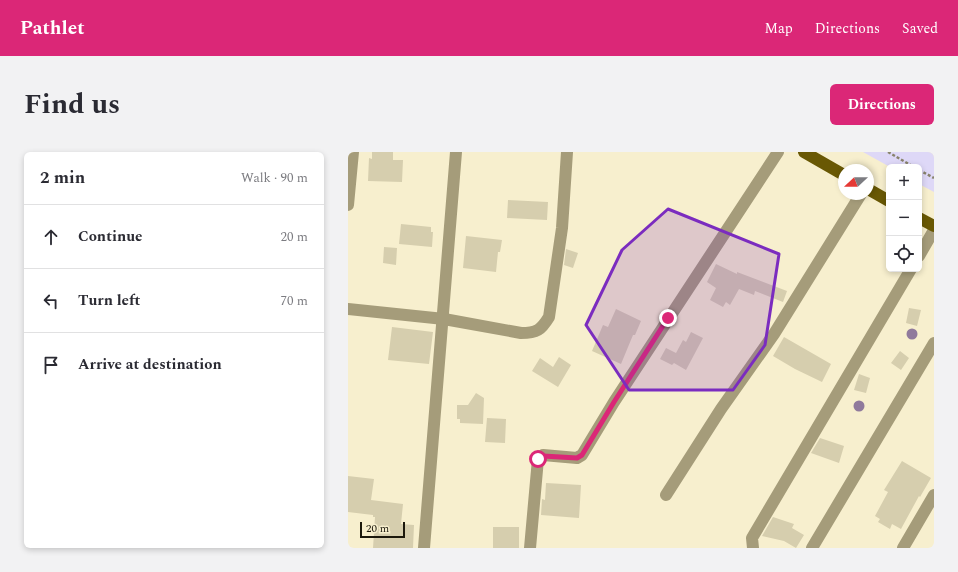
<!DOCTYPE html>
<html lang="en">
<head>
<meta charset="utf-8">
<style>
	:root { --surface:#fff; --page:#f2f2f3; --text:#2b2b33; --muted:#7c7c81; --line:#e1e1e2; --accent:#db2777 }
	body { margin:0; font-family:Spectral,serif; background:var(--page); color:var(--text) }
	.controls { position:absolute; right:12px; top:12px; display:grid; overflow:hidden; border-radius:6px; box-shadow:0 2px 6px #0003 }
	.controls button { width:36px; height:36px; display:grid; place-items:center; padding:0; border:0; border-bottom:1px solid var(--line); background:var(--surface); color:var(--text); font:20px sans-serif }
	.compass { position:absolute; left:490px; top:12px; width:36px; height:36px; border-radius:50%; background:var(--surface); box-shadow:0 2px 6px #0003; rotate:248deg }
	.scale { position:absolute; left:12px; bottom:10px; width:45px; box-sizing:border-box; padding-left:4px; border:2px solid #1c190d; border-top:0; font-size:11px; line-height:14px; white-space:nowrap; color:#1c190d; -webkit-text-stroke:3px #f7efce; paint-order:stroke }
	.stop { position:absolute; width:12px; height:12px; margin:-9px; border:3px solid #db2777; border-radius:50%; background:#fff }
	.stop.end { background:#db2777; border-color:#fff; box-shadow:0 1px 4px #0008 }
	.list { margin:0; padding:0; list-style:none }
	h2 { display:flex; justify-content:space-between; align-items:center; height:52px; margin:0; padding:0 16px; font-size:17px }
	h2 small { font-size:13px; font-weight:400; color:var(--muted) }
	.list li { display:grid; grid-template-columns:26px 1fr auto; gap:12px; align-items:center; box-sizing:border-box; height:64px; padding:0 16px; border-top:1px solid var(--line) }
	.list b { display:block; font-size:15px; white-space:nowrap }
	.list em { font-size:13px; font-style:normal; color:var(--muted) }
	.icon { flex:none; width:22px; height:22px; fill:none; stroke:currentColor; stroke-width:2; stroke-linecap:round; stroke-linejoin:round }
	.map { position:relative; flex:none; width:586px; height:396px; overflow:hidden; border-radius:6px }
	header { display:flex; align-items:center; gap:24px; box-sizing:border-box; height:56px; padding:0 20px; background:var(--accent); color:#fff }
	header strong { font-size:19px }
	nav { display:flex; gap:22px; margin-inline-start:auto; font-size:14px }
	.intro { display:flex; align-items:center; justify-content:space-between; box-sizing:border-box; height:96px; padding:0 24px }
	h1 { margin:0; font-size:28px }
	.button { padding:10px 18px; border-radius:6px; background:var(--accent); color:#fff; font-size:14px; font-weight:700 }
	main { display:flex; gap:24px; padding:0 24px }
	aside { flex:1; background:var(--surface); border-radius:6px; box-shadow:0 2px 6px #0003 }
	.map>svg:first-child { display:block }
</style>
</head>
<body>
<header>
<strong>Pathlet</strong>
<nav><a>Map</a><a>Directions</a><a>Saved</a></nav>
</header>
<div class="intro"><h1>Find us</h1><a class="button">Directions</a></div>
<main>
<aside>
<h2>2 min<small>Walk · 90 m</small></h2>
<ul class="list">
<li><svg class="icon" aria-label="ahead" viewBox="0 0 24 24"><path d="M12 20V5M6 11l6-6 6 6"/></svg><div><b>Continue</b></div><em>20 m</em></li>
<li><svg class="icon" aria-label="left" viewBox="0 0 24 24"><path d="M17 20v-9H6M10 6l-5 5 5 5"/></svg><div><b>Turn left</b></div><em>70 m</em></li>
<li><svg class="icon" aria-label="arrive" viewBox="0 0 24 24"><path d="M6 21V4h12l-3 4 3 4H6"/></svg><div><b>Arrive at destination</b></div></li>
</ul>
</aside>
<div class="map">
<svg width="586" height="396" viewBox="0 0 586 396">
	<rect width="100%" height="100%" fill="#f7efce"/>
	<!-- green -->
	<path fill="#ded8f7" d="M515 0H586V40L571 32V15H542Z"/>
	<!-- building -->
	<path fill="#d6ceae" d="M24 0H45V8H55L54 30 20 29 21 6 24 7Z
		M160 48 200 50 199 68 159 66Z
		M53 72 83 75V80H85L84 95 51 92Z
		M118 84 154 88 152 100H150L148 120 115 116Z
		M36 95 49 96 48 113 35 111Z
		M218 97 230 101 225 116 216 113Z
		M368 112 389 122V120L439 139 435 150 407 139 406 143 391 137 382 153 378 150 375 155 362 148 368 136 359 130Z
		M561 156 573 158 569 174 558 171Z
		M268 157 293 169 287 183H285L273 212 244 199 255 173 260 175Z
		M44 175 85 180 81 212 40 208Z
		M343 180 355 186 338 218 326 211 324 213 312 207 318 196 328 201 335 188 338 190Z
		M436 185 483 212 474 230 447 217 425 204Z
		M552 199 561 206 553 218 543 211Z
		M211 205 223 213 210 235 184 219 192 206 205 215Z
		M511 222 522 226 518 241 506 238Z
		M128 241 136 246 135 272 112 271V267H109V253H120Z
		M139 266 158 267 157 291 137 290Z
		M472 286 496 294 491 311 463 301Z
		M554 309 583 326 572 345 571 344 553 377 544 372 542 377 530 370 532 367 527 364 540 340 536 338Z
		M0 324 26 327 23 348 55 352 53 372 66 373 65 396H25L27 365H25V363L0 360Z
		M198 331 233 333 231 366 193 363 194 347 197 348Z
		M425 365 446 372 444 376 456 383 448 396 436 389 414 384Z
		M145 375H171V396H145Z"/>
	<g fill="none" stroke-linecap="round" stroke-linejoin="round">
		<!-- path -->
		<path stroke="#88836c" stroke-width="2.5" stroke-dasharray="3 2" stroke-linecap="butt" d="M540 0 566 15
			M571 18 586 26"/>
		<!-- minor -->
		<path stroke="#a59c7a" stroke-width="12" d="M0 53 5 0
			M571 104 586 78
			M0 157 96 167 173 181C189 181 193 178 201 165L214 76 219 0
			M318 343 373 257 426 182 513 42
			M76 396 108 0
			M182 396 190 307 195 303 229 306 234 303 266 250 430 0
			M405 396 404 386 563 117
			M464 396 586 191
			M555 396 586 343"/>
		<!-- major -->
		<path stroke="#695804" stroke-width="12" d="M456 0 496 23
			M520 37 541 49
			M571 66 586 74"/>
	</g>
	<!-- trees -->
	<g fill="#907a9c">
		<circle cx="564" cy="182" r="5.5"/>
		<circle cx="511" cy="254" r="5.5"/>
	</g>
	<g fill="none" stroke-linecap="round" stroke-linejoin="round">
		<!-- route -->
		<path stroke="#db2777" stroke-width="5" d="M190 307 195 304 229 306 234 303 266 250 320 166"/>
	</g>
	<!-- marked area -->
	<path fill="#7b2cbf" fill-opacity="0.2" stroke="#7b2cbf" stroke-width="3" stroke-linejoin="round" d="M320 57 431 102 417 193 385 238H281L238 173 274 98Z"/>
</svg>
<div class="controls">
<button>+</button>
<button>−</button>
<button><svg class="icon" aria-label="locate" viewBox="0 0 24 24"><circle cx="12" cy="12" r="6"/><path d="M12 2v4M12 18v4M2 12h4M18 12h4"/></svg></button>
</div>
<svg class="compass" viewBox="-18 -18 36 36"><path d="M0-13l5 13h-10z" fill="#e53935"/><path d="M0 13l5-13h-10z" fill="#7c7c81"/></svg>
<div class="scale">20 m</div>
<div class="stop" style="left:190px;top:307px"></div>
<div class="stop end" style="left:320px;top:166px"></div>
</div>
</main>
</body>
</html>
